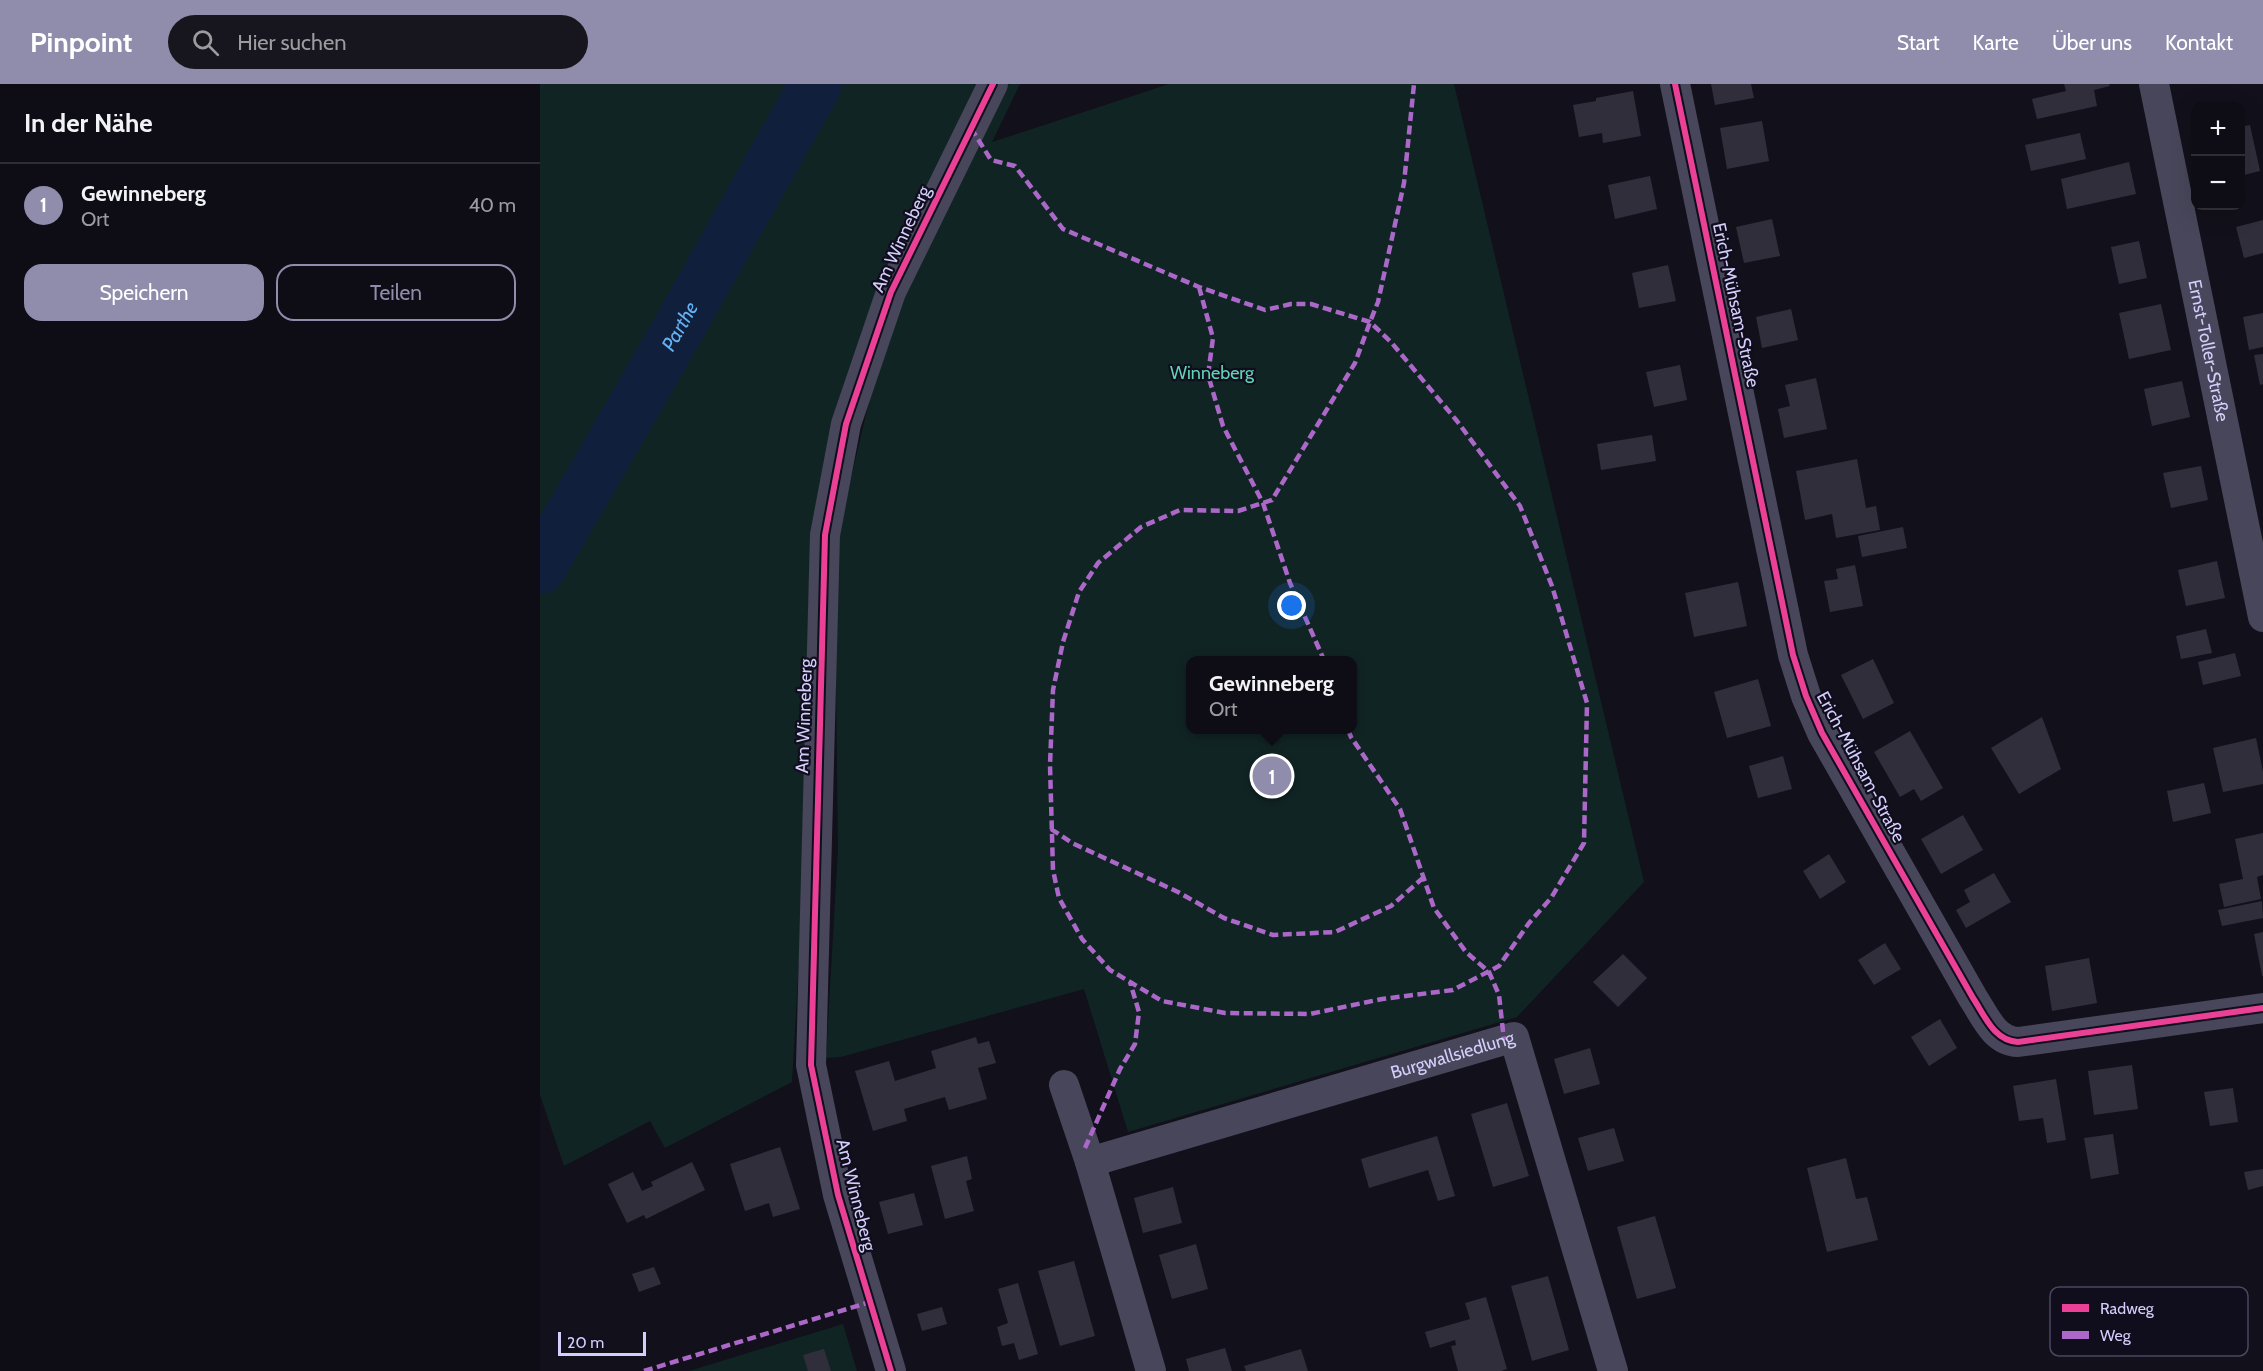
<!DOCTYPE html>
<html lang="de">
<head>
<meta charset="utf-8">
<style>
	:root { --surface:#0e0c14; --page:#17151d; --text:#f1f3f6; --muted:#9b9ba0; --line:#2e2c34; --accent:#8f8cac }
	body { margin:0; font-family:Cabin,sans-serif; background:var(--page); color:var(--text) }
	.controls { position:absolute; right:18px; top:18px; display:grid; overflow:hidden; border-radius:12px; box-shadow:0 6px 24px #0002 }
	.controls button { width:54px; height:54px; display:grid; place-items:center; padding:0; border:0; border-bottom:2px solid var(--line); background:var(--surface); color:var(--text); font:30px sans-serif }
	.scale { position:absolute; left:18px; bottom:15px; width:88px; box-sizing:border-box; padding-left:6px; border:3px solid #d3cefb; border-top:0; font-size:16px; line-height:21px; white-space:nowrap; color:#d3cefb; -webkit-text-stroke:4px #100d1d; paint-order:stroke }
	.you { position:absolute; left:752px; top:522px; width:21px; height:21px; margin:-15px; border:4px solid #fff; border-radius:50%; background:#1a73e8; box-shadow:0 0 0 9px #1a73e833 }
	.badge { display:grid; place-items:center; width:39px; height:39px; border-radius:50%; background:var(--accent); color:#fff; font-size:20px; font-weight:700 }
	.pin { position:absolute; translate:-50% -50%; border:3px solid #fff; box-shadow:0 2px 6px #0006 }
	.popup { position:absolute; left:646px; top:572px; width:171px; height:78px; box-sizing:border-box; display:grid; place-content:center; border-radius:12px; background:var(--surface); filter:drop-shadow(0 2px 4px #0005); font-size:20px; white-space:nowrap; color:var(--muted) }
	.popup b { font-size:22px; color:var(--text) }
	.popup::after { content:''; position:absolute; left:50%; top:100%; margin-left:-12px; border:12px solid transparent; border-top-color:var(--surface) }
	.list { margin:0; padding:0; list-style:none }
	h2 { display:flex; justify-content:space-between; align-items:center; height:78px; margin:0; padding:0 24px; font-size:26px }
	h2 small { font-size:20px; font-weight:400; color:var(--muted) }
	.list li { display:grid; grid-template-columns:39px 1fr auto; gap:18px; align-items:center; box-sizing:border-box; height:84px; padding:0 24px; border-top:2px solid var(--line) }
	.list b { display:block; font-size:22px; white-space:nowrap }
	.list p { margin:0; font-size:20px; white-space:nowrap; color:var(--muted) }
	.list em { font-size:20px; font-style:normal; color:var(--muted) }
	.actions { display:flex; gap:12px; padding:18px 24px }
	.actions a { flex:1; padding:14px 0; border:2px solid var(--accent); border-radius:18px; text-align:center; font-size:21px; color:var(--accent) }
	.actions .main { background:var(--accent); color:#fff }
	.icon { flex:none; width:33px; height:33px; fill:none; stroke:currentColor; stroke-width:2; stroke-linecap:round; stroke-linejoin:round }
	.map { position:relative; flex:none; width:1723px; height:1287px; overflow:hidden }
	header { display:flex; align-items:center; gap:36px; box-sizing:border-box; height:84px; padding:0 30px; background:var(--accent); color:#fff }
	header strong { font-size:28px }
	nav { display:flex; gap:33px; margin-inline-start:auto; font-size:21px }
	.search { width:420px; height:54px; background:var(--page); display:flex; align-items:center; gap:15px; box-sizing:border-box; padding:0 21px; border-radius:33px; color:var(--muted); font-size:22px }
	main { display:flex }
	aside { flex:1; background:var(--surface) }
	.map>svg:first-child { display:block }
</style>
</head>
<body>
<header>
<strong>Pinpoint</strong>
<div class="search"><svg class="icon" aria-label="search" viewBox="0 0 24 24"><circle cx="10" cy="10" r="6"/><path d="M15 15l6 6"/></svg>Hier suchen</div>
<nav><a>Start</a><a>Karte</a><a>Über uns</a><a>Kontakt</a></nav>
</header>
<main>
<aside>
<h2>In der Nähe<small></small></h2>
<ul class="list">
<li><span class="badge">1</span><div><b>Gewinneberg</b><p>Ort</p></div><em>40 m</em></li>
</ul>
<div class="actions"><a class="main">Speichern</a><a>Teilen</a></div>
</aside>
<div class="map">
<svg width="1723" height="1287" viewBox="0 0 1723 1287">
	<rect width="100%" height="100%" fill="#12101a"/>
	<!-- green -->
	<path fill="#112424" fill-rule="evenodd" d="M0 0H439L300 319 265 772 252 998 125 1064 110 1037 24 1082 0 1011Z
		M469 0H480L452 58 629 0H914L1104 798 977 933 588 1048 544 905 301 973 286 974 298 765 295 513 301 436 335 293 372 192ZM651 576H813V646H651Z
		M303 1240 317 1287H149Z"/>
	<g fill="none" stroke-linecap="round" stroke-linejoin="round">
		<!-- river -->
		<path stroke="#10203c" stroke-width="52" id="s1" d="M0 484 124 270 276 0"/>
	</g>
	<!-- building -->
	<path fill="#312e3c" d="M1171 0H1211L1214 14 1175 21Z
		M1524 0H1569L1570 2 1554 6 1557 22 1497 35 1492 15 1526 7Z
		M1093 7 1101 52 1063 59 1062 49 1039 53 1033 21 1056 17V14Z
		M1222 37 1229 77 1187 85 1180 44Z
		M1710 41 1720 87 1700 92V43Z
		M1540 49 1546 75 1491 87 1485 61Z
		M1589 78 1596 110 1527 125 1521 95Z
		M1110 92 1117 125 1075 135 1068 101Z
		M1232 135 1240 172 1204 179 1196 143Z
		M1723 136V169L1704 174 1696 143Z
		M1599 157 1607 194 1579 200 1571 163Z
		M1128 181 1136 217 1099 224 1092 189Z
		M1621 220 1631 266 1589 275 1579 229Z
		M1251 225 1258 256 1222 264 1216 233Z
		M1723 229V263L1709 266 1703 233Z
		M1723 270V300L1720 301 1714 271Z
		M1140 281 1147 316 1114 323 1106 288Z
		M1276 294 1287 345 1244 354 1238 325 1250 322 1245 301Z
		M1642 297 1650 333 1612 342 1604 305Z
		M1112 351 1116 377 1061 386 1057 360Z
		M1317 375 1326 424 1336 422 1340 446 1296 454 1292 430 1265 436 1256 387Z
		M1661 382 1668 416 1631 424 1623 389Z
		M1363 443 1367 464 1322 473 1318 452Z
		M1677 477 1685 514 1646 522 1638 486Z
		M1315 481 1323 522 1290 528 1284 497 1298 495 1296 485Z
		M1198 498 1207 542 1154 553 1145 509Z
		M1666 545 1672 569 1641 575 1636 552Z
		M1695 569 1701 592 1663 601 1658 578Z
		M1333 575 1354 619 1323 635 1301 591Z
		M1218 595 1231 642 1187 654 1174 608Z
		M1502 633 1521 685 1479 710 1451 664Z
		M1370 647 1403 704 1381 717 1374 705 1360 713 1334 668Z
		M1716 654 1723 688V700L1683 708 1673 664Z
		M1243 672 1252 705 1218 714 1209 682Z
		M1664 699 1671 729 1633 738 1627 707Z
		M1423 731 1443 766 1401 790 1381 755Z
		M1723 749V791L1717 793 1721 815 1684 823 1679 800 1703 795 1695 755Z
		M1289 770 1306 798 1280 815 1263 787Z
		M1454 789 1471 818 1426 844 1416 826 1430 818 1424 806Z
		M1722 817 1723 834 1682 842 1678 826Z
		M1723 848V892H1722L1714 850Z
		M1345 859 1361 885 1334 901 1318 876Z
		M1083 870 1107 894 1078 923 1053 898Z
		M1549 874 1557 919 1512 927 1505 882Z
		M1400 935 1417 964 1389 982 1371 953Z
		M436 953 438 960 449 957 456 979 438 984 447 1015 409 1026 405 1013 364 1025 367 1037 333 1047 315 987 349 977 355 997 396 984 391 967Z
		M1050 964 1060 1000 1024 1010 1014 975Z
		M1592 981 1598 1025 1554 1031 1548 987Z
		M1516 995 1526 1056 1507 1059 1503 1034 1479 1037 1473 1002Z
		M1693 1004 1698 1038 1670 1042 1664 1008Z
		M967 1019 989 1092 953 1103 931 1030Z
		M1074 1044 1084 1077 1048 1087 1038 1054Z
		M1573 1050 1579 1090 1551 1095 1544 1054Z
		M897 1052 915 1112 898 1117 888 1086 829 1104 821 1075Z
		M240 1063 260 1125 233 1133 229 1119 205 1127 190 1080Z
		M427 1072 432 1095 426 1097 434 1127 405 1135 391 1082Z
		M1306 1074 1316 1115 1327 1113 1338 1156 1287 1168 1267 1084Z
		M152 1078 165 1106 106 1135 104 1131 87 1139 68 1100 93 1088 102 1107 113 1102 111 1098Z
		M1723 1085V1102L1708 1106 1704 1088Z
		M633 1103 642 1139 603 1149 594 1114Z
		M374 1109 383 1141 348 1150 339 1118Z
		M1115 1132 1136 1204 1097 1215 1077 1143Z
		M656 1160 668 1205 632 1215 619 1171Z
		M534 1177 555 1252 520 1262 498 1187Z
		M114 1183 121 1200 99 1208 92 1190Z
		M1008 1192 1029 1266 992 1277 971 1202Z
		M478 1199 498 1270 479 1276 474 1259 462 1262 457 1243 468 1239 458 1205Z
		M946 1213 967 1285 961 1287H918L911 1262 916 1261 915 1256 890 1264 885 1248 930 1235 925 1219Z
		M402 1223 407 1240 382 1247 377 1230Z
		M685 1264 692 1287H649L646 1275Z
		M284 1265 291 1287H268L263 1271Z
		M761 1265 768 1287H706L704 1282Z"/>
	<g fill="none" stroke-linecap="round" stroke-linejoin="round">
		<!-- minor -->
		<g stroke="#48465a" stroke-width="30">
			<path d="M1135 0 1253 571 1266 612 1282 649 1433 914C1445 932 1454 957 1478 958L1723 924"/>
			<path id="s2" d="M1614 0 1723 533"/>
			<path d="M524 1001 550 1078 611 1287"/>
			<path id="s3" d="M550 1078 974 953 1073 1287"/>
			<path d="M351 1287 298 1111 271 981 285 451 306 340 351 208 453 0"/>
		</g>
		<!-- quiet -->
		<path stroke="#ac68c9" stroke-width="4.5" stroke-dasharray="9 4.5" stroke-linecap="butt" d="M431 44 451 76 475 82 523 145 659 203 725 226 751 220H771L830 238 851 258 917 337 980 422 1012 502 1047 619 1044 759 1011 814 989 839 959 882 913 906 842 915 770 930 685 929 622 917 570 886 542 855 519 814 513 786 510 681 513 606 523 558 539 508 558 479 601 443 640 426 698 427 732 416 815 279 830 238 838 218 864 99 874 0
			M659 203 673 254 668 291 683 342 723 419 750 499 784 576
			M808 646 811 653 860 725 894 824 926 868 949 888 959 911 964 956
			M511 745 532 759 638 808 684 834 733 851 795 848 851 822 884 793
			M545 1064 580 985 595 960 599 928 590 898
			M104 1287 330 1218"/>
		<defs>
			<path id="cycleway" d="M1135 0 1253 571 1266 612 1282 649 1433 914C1445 932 1454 957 1478 958L1723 924
				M351 1287 298 1111 271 981 285 451 306 340 351 208 453 0"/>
		</defs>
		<!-- cycleway casing -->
		<use href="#cycleway" stroke="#100d1d" stroke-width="10"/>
		<!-- cycleway -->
		<use href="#cycleway" stroke="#ea4096" stroke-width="6"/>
	</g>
	<g text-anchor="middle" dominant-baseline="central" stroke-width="4.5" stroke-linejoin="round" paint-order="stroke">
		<!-- street labels -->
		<g font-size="18" fill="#d3cefb" stroke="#100d1d">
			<text transform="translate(361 155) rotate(-65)">Am Winneberg</text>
			<text transform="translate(1196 221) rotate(78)">Erich-Mühsam-Straße</text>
			<text stroke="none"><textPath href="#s2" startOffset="272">Ernst-Toller-Straße</textPath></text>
			<text transform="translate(264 632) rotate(-88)">Am Winneberg</text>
			<text transform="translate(1321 683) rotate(62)">Erich-Mühsam-Straße</text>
			<text stroke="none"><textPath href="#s3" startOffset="378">Burgwallsiedlung</textPath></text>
			<text transform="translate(316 1111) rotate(76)">Am Winneberg</text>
		</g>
		<!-- park labels -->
		<g font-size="18" fill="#60d4b7" stroke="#100d1d">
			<text x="672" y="289">Winneberg</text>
		</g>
		<!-- water labels -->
		<g font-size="20" font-style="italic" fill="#64b2f3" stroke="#100d1d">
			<text stroke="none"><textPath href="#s1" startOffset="279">Parthe</textPath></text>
		</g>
	</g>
	<!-- legend -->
	<rect x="1510" y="1203" width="198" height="69" rx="9" fill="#100d1d" stroke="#4a4760" stroke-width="1.5"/>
	<rect x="1522" y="1220" width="27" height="8" fill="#ea4096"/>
	<rect x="1522" y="1247" width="27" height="8" fill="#ac68c9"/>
	<g font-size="16" fill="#d3cefb">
		<text x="1560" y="1230">Radweg</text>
		<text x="1560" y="1257">Weg</text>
	</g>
</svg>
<div class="controls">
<button>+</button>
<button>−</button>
</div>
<div class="scale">20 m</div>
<div class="you"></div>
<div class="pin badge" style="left:732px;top:692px">1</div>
<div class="popup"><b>Gewinneberg</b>Ort</div>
</div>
</main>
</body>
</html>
